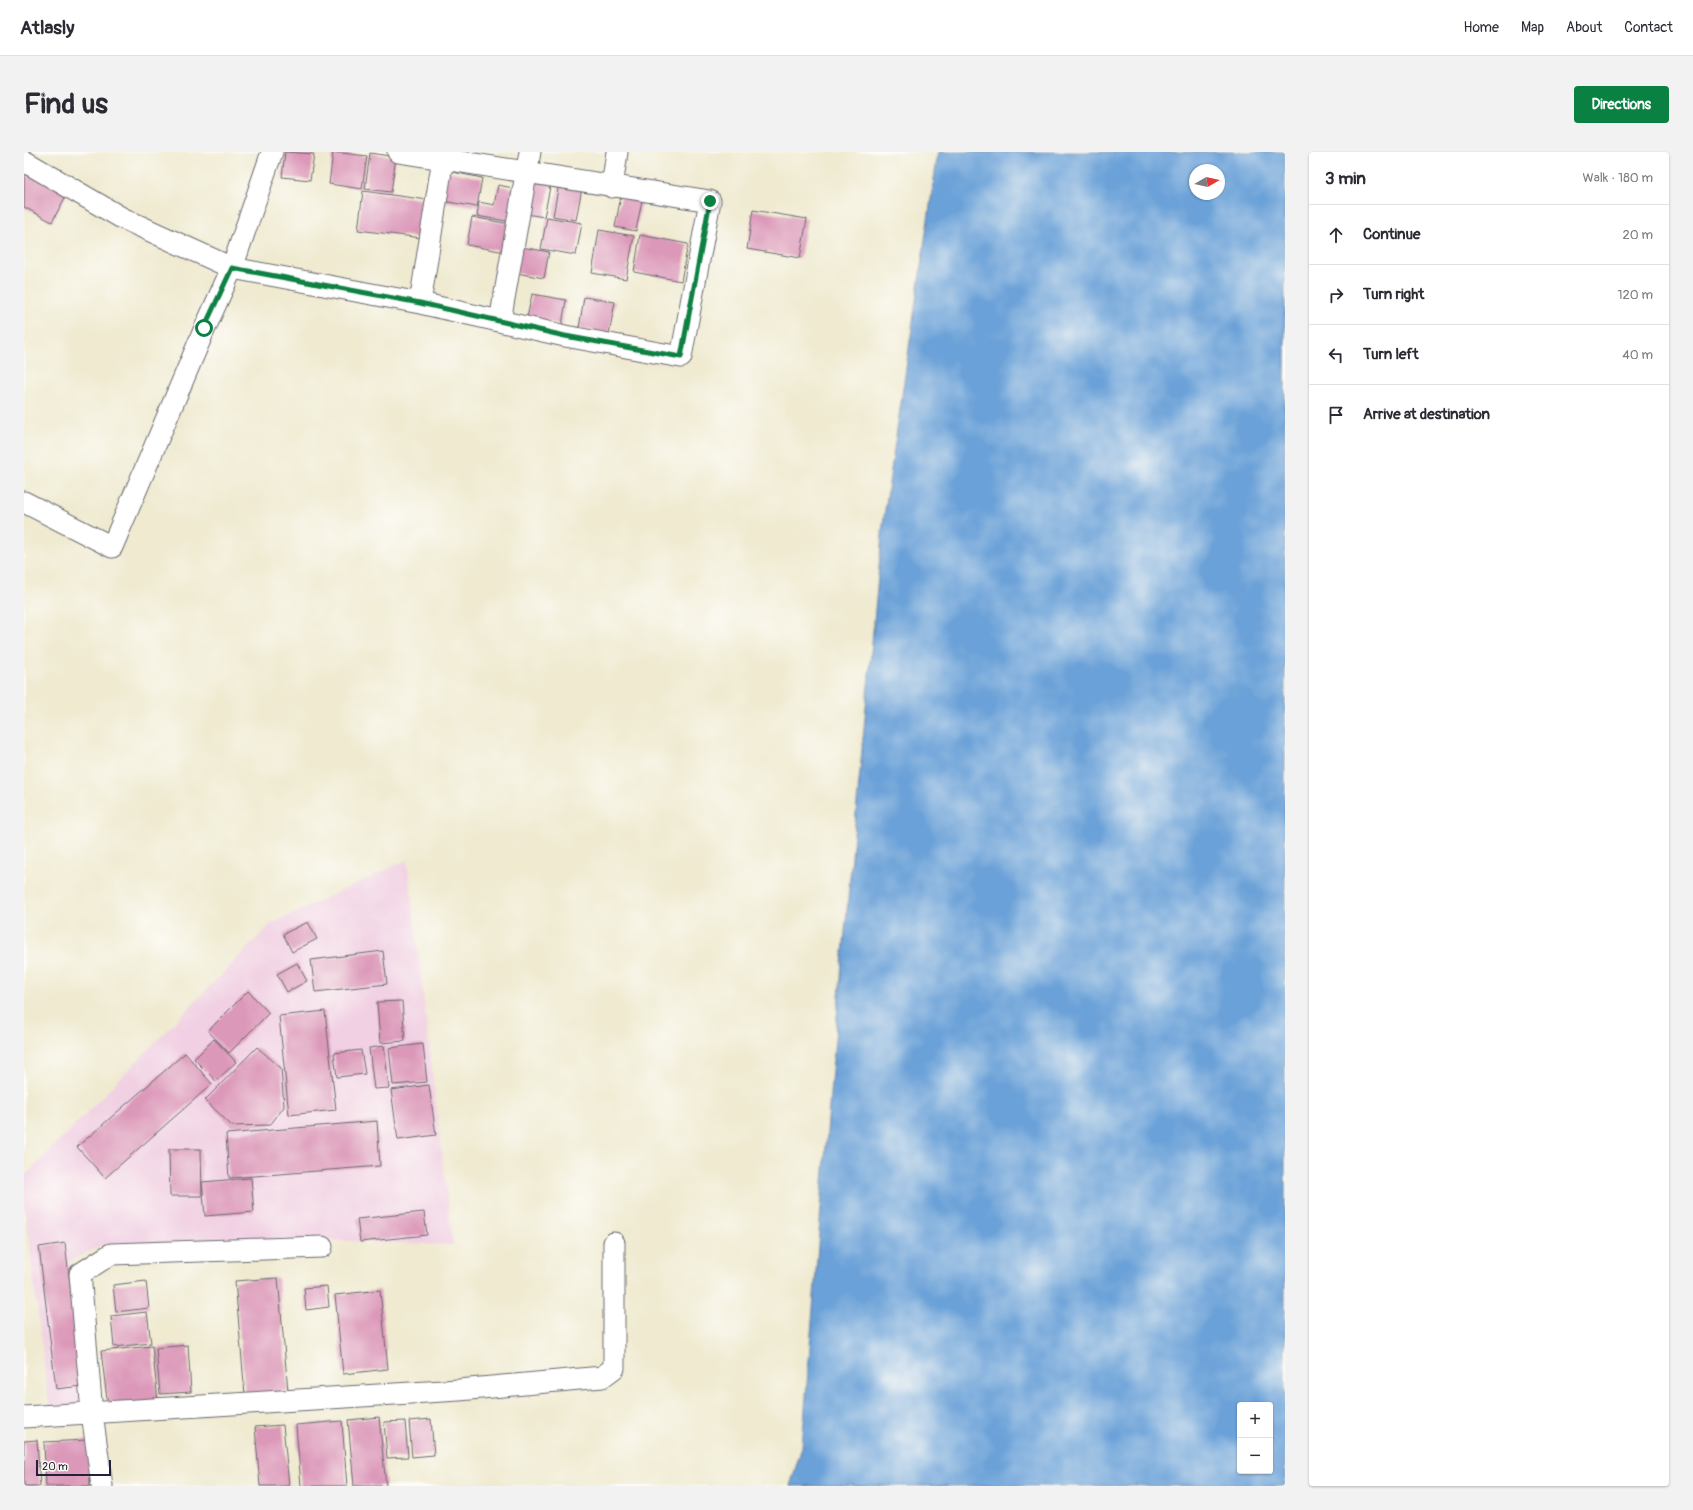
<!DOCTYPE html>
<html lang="en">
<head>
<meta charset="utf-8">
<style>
	:root { --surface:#fff; --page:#f2f2f3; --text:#2b2b33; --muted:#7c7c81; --line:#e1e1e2; --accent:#0b8043 }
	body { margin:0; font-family:Pangolin,sans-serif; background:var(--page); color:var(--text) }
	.controls { position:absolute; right:12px; bottom:12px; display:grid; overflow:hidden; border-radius:4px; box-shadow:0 1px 3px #0004 }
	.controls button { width:36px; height:36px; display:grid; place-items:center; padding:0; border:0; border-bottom:1px solid var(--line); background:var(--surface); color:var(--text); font:20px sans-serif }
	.compass { position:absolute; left:1165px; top:12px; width:36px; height:36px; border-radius:50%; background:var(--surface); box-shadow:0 1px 3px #0004; rotate:81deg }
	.scale { position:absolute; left:12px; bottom:10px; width:75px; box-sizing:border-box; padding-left:4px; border:2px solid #22223b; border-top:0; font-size:11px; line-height:14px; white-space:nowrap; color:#22223b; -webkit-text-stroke:3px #fdfcf7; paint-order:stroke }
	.stop { position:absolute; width:12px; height:12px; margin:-9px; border:3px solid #0b8043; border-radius:50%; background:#fff }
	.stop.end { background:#0b8043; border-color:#fff; box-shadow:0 1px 4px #0008 }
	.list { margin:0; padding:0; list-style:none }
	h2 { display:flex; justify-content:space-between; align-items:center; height:52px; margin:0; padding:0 16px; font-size:17px }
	h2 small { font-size:13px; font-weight:400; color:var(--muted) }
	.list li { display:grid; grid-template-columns:26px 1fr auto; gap:12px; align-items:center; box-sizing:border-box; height:60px; padding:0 16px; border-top:1px solid var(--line) }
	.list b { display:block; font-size:15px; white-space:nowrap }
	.list em { font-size:13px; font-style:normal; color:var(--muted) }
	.icon { flex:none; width:22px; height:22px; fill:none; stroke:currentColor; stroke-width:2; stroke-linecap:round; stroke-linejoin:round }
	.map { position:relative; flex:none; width:1261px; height:1334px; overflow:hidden; border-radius:4px }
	header { display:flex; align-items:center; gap:24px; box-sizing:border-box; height:56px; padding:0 20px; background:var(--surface); border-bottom:1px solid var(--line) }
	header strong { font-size:19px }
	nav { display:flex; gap:22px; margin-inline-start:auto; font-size:14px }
	.intro { display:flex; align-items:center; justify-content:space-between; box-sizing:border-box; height:96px; padding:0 24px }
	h1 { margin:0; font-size:28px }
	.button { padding:10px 18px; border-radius:4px; background:var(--accent); color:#fff; font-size:14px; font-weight:700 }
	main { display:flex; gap:24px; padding:0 24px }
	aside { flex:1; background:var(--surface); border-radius:4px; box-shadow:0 1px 3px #0004 }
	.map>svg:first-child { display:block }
</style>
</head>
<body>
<header>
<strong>Atlasly</strong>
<nav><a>Home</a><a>Map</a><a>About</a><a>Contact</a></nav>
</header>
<div class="intro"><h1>Find us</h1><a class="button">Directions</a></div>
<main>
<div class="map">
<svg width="1261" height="1334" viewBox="0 0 1261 1334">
	<rect width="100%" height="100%" fill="#fdfcf7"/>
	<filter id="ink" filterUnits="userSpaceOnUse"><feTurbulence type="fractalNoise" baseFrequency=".025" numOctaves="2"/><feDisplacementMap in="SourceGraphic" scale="8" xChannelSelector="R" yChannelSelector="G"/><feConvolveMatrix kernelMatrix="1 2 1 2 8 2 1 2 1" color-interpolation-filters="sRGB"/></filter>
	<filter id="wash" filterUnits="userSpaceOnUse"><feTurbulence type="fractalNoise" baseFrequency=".012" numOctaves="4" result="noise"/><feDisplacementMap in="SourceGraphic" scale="16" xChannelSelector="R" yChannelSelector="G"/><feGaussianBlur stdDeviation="0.9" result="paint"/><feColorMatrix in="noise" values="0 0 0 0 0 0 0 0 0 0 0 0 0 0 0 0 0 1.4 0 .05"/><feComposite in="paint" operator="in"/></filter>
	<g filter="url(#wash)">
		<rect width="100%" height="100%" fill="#efead0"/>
		<!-- built -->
		<path fill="#f1d0e3" d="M383 708 429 1093 266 1087 78 1093 45 1109 62 1254 26 1258 0 1052V1025L247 772Z"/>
		<!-- water -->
		<path fill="#6aa1d8" stroke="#46628a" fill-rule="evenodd" d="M914 0H1261V1334H766L778 1295 807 930 859 372ZM1171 18H1195V42H1171ZM1216 1253H1246V1319H1216Z"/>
		<g id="blocks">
			<!-- building -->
			<path fill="#dc98b9" d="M261 0 290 2 286 28 258 25Z
				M309 0 343 4 338 37 305 32Z
				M346 1 372 5 367 40 341 37Z
				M0 15 45 38 28 70 0 55Z
				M419 18 458 26 453 55 413 48Z
				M509 27 527 30 520 65 502 62Z
				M535 32 558 36 552 68 529 64Z
				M474 33 499 38 493 71 453 64 455 50 470 53Z
				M339 39 404 48 398 86 334 78Z
				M597 44 618 48 612 79 591 75Z
				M729 58 783 67 776 106 723 97Z
				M448 65 486 72 481 100 443 93Z
				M523 65 558 71 552 103 517 97Z
				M575 78 610 84 602 127 568 121Z
				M616 83 664 92 657 129 610 120Z
				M497 95 525 100 520 126 492 121Z
				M508 142 542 148 538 173 503 166Z
				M560 145 591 150 585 182 555 176Z
				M284 770 293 787 268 800 259 782Z
				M359 799 363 832 291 840 287 808Z
				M273 811 283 829 263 840 253 822Z
				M224 839 245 861 205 901 184 879Z
				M378 849 381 889 356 891 353 850Z
				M301 859 312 958 265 963 255 864Z
				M190 887 212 910 192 929 170 907Z
				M399 892 403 930 369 933 365 896Z
				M360 894 365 936 350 937 345 896Z
				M233 895 257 916 260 955 246 973 208 974 181 948Z
				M337 898 341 922 313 925 310 901Z
				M161 901 188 932 81 1026 53 995Z
				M405 933 412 983 374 988 367 938Z
				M353 969 356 1014 205 1026 202 982Z
				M145 997H177L178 1044H146Z
				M227 1026 230 1060 181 1064 178 1030Z
				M400 1060 403 1083 336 1090 333 1067Z
				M41 1091 58 1234 32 1237 15 1095Z
				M254 1126 264 1239 221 1243 211 1129Z
				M122 1129 125 1156 92 1160 89 1133Z
				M303 1134 305 1155 282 1158 280 1136Z
				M356 1138 364 1217 319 1222 311 1143Z
				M123 1160 127 1191 90 1195 87 1164Z
				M164 1193 167 1240 136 1242 132 1196Z
				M128 1194 134 1249 84 1255 77 1199Z
				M355 1265 362 1334H330L324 1268Z
				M407 1267 410 1303 388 1305 385 1269Z
				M318 1269 323 1334H277L272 1273Z
				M381 1269 384 1305 363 1306 360 1270Z
				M259 1273 265 1334H236L231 1275Z
				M13 1288 16 1334H0V1289Z
				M64 1288 66 1334H22L20 1290Z"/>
		</g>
	</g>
	<g filter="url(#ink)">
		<use href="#blocks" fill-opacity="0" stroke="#6a686f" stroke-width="1"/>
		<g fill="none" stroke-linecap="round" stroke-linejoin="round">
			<defs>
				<path id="minor" d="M0 9 98 66 208 116 396 151 541 184 657 205 686 49 374 0
					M588 35 593 0
					M396 151 420 0
					M476 169 506 0
					M0 350 88 395 181 176 208 116 248 0
					M0 1265 435 1238 578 1225 590 1216V1091
					M78 1334 68 1261 56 1122 87 1102 298 1095"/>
			</defs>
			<!-- minor casing -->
			<use href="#minor" stroke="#6a686f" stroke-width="23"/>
			<!-- minor -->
			<use href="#minor" stroke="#fff" stroke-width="21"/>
		</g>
	</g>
	<g fill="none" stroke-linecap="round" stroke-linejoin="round" filter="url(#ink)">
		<!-- route -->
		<path stroke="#0b8043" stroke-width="5" d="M180 176 208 116 396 151 541 184 657 205 686 49"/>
	</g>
</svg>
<div class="controls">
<button>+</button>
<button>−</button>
</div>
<svg class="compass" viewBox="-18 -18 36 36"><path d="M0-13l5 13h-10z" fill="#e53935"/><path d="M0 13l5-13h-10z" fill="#7c7c81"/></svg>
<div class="scale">20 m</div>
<div class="stop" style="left:180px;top:176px"></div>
<div class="stop end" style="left:686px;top:49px"></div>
</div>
<aside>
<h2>3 min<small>Walk · 180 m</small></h2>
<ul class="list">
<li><svg class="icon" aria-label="ahead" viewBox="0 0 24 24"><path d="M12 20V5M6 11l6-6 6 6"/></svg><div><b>Continue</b></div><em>20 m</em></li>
<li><svg class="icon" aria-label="right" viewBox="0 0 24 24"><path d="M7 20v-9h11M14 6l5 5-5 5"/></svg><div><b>Turn right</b></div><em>120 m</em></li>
<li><svg class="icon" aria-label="left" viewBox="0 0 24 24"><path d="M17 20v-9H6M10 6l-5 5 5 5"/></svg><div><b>Turn left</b></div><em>40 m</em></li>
<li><svg class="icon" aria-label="arrive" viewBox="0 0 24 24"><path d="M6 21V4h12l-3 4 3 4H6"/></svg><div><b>Arrive at destination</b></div></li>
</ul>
</aside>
</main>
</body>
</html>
